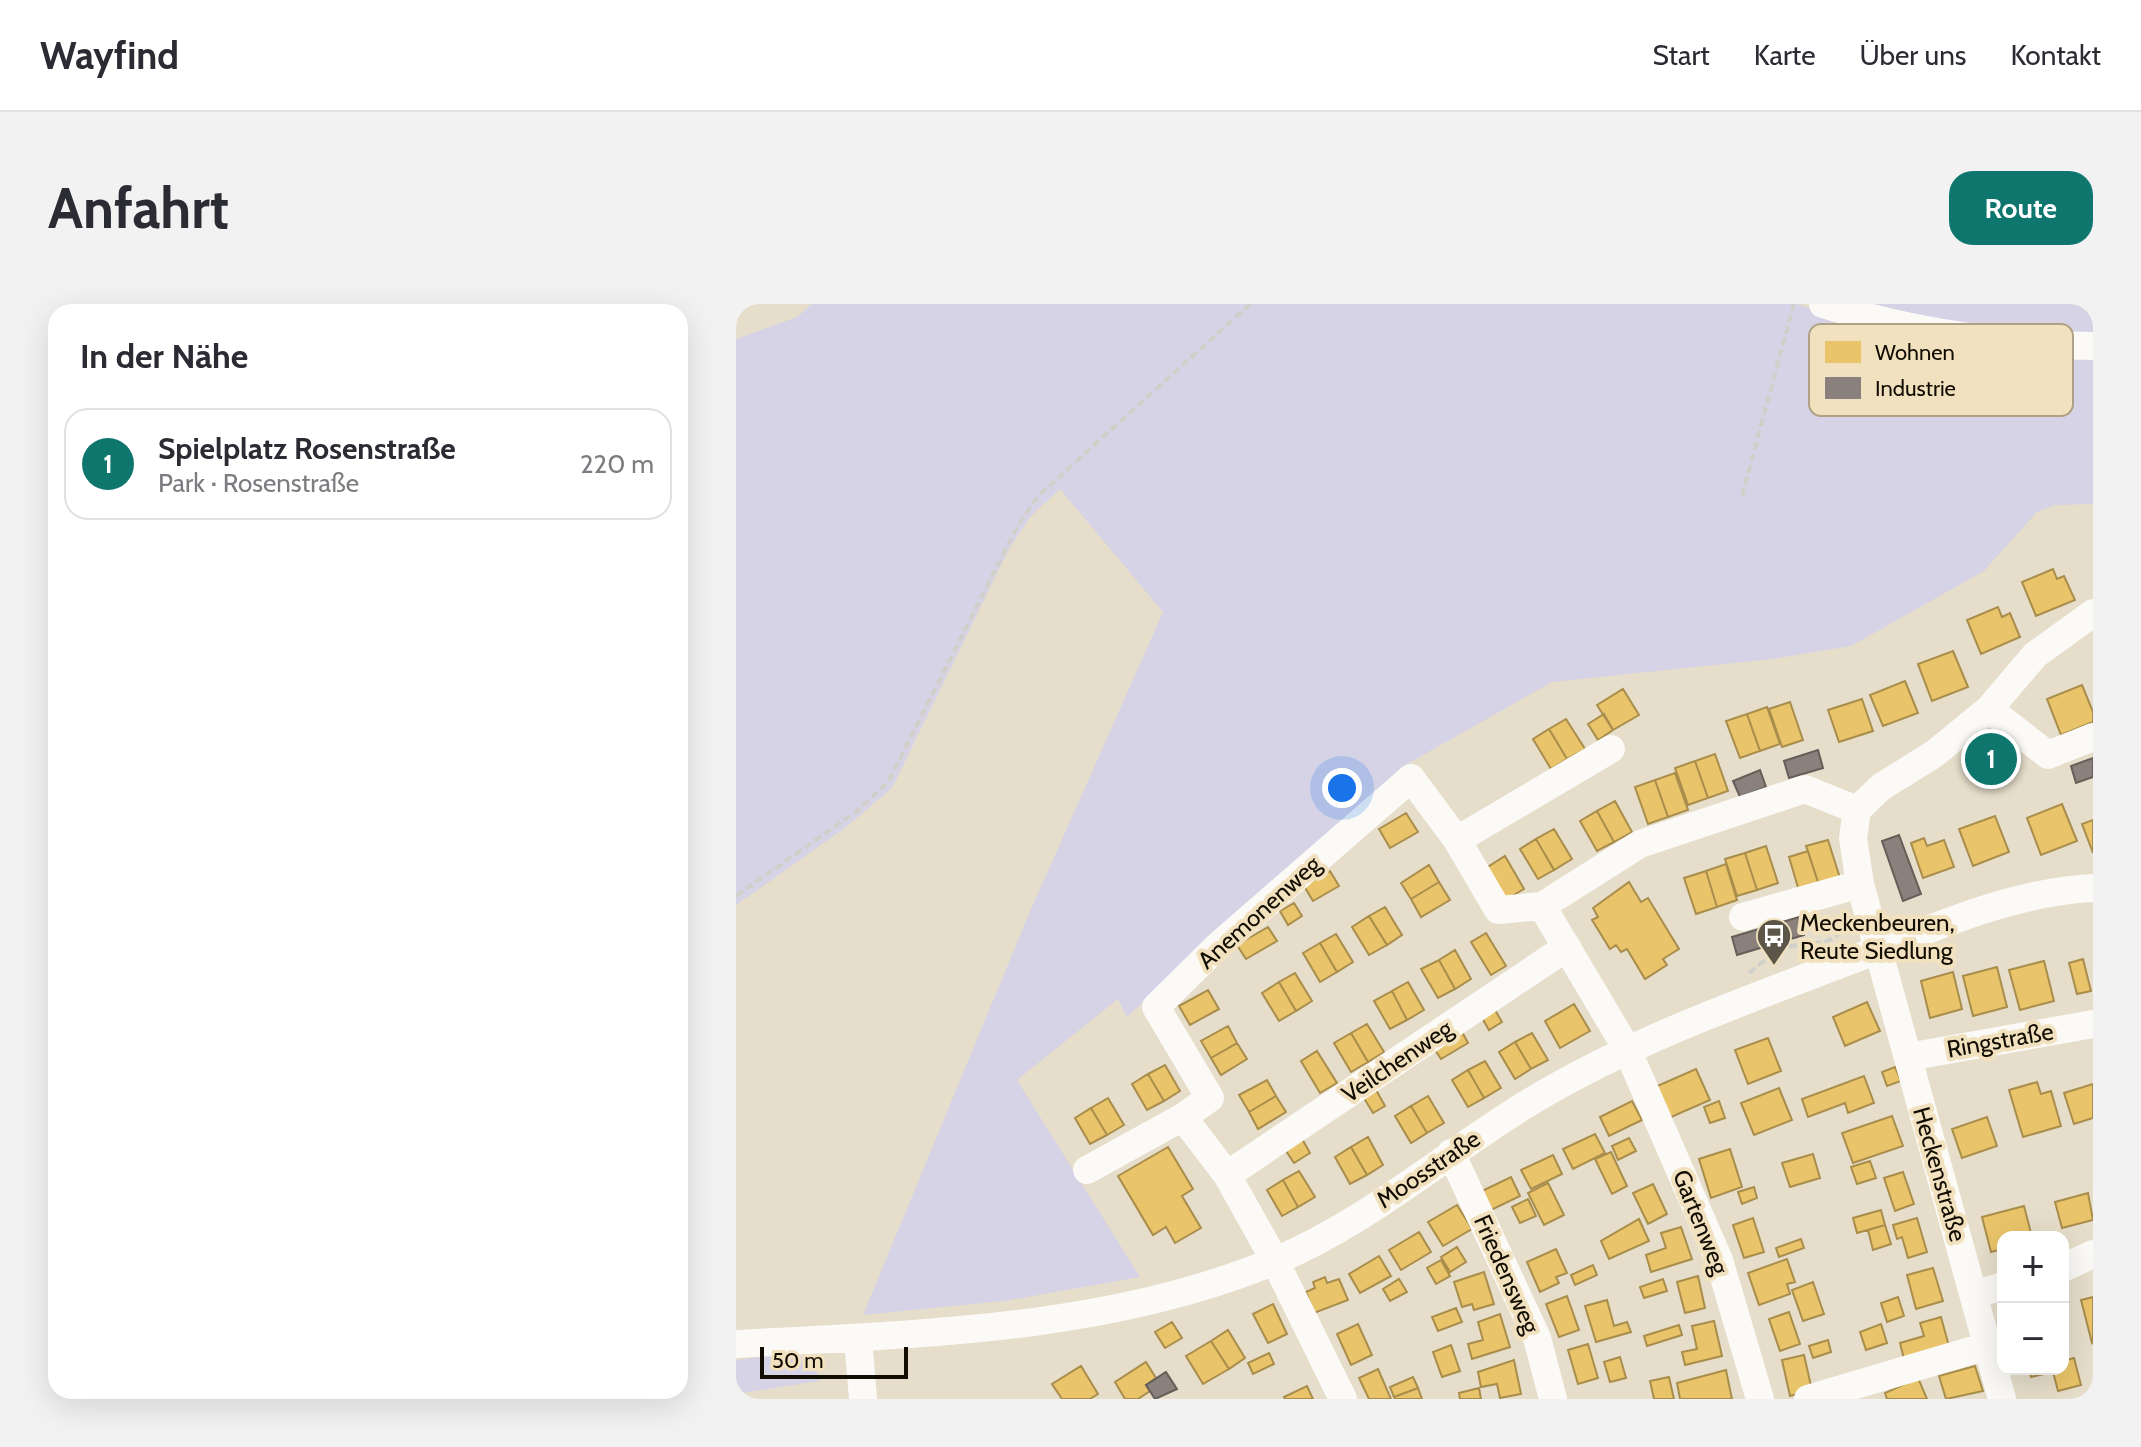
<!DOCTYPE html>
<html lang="de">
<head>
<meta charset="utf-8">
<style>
	:root { --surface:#fff; --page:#f2f2f3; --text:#2b2b33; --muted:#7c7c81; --line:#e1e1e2; --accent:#0f766e }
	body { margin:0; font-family:Cabin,sans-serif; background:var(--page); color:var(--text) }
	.controls { position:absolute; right:24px; bottom:24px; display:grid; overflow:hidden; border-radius:16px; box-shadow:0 8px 32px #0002 }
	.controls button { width:72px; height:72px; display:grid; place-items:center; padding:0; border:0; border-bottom:2px solid var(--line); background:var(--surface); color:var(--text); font:40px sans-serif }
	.scale { position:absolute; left:24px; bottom:20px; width:148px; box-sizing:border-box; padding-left:8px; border:4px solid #120d03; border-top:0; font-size:22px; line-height:28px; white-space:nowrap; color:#120d03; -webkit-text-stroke:6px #f2e1be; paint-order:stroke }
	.you { position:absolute; left:606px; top:484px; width:28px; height:28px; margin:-20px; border:6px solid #fff; border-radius:50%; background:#1a73e8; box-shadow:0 0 0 12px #1a73e833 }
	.badge { display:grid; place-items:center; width:52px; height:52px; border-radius:50%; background:var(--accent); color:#fff; font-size:26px; font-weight:700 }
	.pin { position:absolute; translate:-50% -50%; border:4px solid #fff; box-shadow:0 2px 8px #0006 }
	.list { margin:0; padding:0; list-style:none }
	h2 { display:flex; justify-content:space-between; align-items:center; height:104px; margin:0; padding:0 32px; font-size:34px }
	h2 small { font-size:26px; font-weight:400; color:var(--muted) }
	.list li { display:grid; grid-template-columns:52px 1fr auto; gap:24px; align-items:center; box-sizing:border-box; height:112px; margin:0 16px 16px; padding:0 16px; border:2px solid var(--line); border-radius:24px }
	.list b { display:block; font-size:30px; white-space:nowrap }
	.list p { margin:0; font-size:26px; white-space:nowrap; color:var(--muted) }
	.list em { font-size:26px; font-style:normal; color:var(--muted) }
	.map { position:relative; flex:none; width:1357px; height:1095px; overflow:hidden; border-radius:24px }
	header { display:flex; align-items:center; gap:48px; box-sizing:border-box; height:112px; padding:0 40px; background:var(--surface); border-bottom:2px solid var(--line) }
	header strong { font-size:38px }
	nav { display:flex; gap:44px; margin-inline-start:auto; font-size:28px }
	.intro { display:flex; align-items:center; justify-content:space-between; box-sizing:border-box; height:192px; padding:0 48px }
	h1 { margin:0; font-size:56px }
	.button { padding:20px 36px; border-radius:24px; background:var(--accent); color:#fff; font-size:28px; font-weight:700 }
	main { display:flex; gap:48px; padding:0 48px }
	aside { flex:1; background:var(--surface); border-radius:24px; box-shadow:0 8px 32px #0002 }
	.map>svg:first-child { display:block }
</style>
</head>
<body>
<header>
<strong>Wayfind</strong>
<nav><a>Start</a><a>Karte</a><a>Über uns</a><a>Kontakt</a></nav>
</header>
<div class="intro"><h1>Anfahrt</h1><a class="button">Route</a></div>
<main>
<aside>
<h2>In der Nähe<small></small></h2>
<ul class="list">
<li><span class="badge">1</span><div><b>Spielplatz Rosenstraße</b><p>Park · Rosenstraße</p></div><em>220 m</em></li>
</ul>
</aside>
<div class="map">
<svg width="1357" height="1095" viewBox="0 0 1357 1095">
	<rect width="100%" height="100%" fill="#e6ddca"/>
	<!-- green -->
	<path fill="#d6d3e6" d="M76 0H1061L1110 16 1357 50V200L1319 201 1301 208 1248 267 1115 342 1036 355 816 378 666 463 391 713 382 695 281 776 404 973 268 997 127 1011 292 612 427 308 324 185 295 212 273 245 156 484 109 524 0 601V35L61 13Z
		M1122 0H1357V32L1278 30Z
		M40 1051 78 1052 83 1077 0 1090V1056Z"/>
	<!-- homes -->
	<path fill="#e9c46a" stroke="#a88d4b" stroke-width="2" d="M1317 265 1321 275 1328 272 1339 296 1300 312 1286 278Z
		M1262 303 1266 313 1274 309 1284 333 1245 350 1231 316Z
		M1217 347 1232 383 1196 397 1182 360Z
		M1169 377 1182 409 1147 422 1134 391Z
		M1346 381 1357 408V418L1325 431 1311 395Z
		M887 385 903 411 877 426 861 401Z
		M1126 395 1137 427 1103 438 1092 406Z
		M1054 398 1067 436 1046 443 1033 405Z
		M1031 403 1044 440 1024 447 1011 410Z
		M868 410 877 426 862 436 852 420Z
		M1011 410 1024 447 1004 454 990 417Z
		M830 415 849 445 831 455 813 425Z
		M813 425 831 455 815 465 797 435Z
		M979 450 992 487 972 494 959 457Z
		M959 457 972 494 952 501 939 464Z
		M939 469 952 506 932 513 919 476Z
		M919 476 932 513 912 520 899 483Z
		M879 497 896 528 878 538 861 507Z
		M1326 500 1341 537 1305 551 1291 514Z
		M861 507 878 538 861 547 844 517Z
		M670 509 682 528 654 544 643 525Z
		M1259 512 1273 548 1237 562 1223 525Z
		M1357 516V549L1346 520Z
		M818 525 836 555 818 566 800 535Z
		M1188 534 1191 542 1208 536 1218 563 1187 574 1175 539Z
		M800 535 818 566 802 575 784 545Z
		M1092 536 1104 574 1083 581 1070 542Z
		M1030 542 1042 579 1021 586 1009 549Z
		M1072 547 1083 581 1063 587 1053 553Z
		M1009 549 1021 586 1001 592 989 555Z
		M769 552 788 585 769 596 750 564Z
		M990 560 1001 596 981 603 970 567Z
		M693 561 703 578 675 595 665 579Z
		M594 567 603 582 577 597 568 582Z
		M970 567 981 603 960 610 948 574Z
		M703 578 714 596 685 613 675 595Z
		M893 578 905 598 912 594 943 645 927 655 931 661 909 675 891 645 885 648 880 641 874 645 856 616 862 613 857 604Z
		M558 599 566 612 552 621 544 607Z
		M649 603 666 631 651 641 633 612Z
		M633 612 651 641 633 651 616 623Z
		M532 623 541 637 510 655 501 641Z
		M750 629 770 662 755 671 735 638Z
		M600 630 617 658 601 668 584 639Z
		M584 639 601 668 584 678 567 649Z
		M719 646 735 675 719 685 703 656Z
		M1347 655 1355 687 1341 690 1333 659Z
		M703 656 719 685 702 694 685 665Z
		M1308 657 1318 697 1284 706 1273 666Z
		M1261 663 1271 703 1237 712 1227 672Z
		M1217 668 1226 705 1194 714 1185 677Z
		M559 669 576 697 560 707 543 678Z
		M543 678 560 707 543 717 526 689Z
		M672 678 688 706 671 716 656 687Z
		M472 686 483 705 454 721 443 702Z
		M656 687 671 716 654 725 638 697Z
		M1131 698 1144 727 1109 742 1097 713Z
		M838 700 854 727 824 744 809 717Z
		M759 706 766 718 753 726 746 714Z
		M631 720 648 748 632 758 615 729Z
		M492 722 501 739 475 754 465 737Z
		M725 726 732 739 705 755 697 743Z
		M615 729 632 758 615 768 598 739Z
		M796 729 812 756 795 765 779 738Z
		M1032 734 1045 767 1012 780 999 746Z
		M779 738 795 765 779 775 763 748Z
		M501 739 511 755 485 771 475 754Z
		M581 747 601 779 584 789 565 757Z
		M749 757 765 784 748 794 732 766Z
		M429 761 444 787 428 797 412 770Z
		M1159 763 1165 777 1151 782 1146 768Z
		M960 765 974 796 933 814 919 783Z
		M732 766 748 794 732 803 716 776Z
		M412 770 428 797 411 806 396 780Z
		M1128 772 1138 799 1112 809 1109 799 1072 813 1066 795Z
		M531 776 540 792 513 808 503 791Z
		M1301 778 1305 790 1315 787 1325 822 1287 833 1273 786Z
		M1357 780V814L1338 820 1328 789Z
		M639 784 649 802 637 809 626 791Z
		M1043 784 1056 816 1018 831 1005 799Z
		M540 792 550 808 522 825 513 808Z
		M692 792 708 819 691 829 675 802Z
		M372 794 388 821 371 831 355 804Z
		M896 797 906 816 873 832 864 813Z
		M983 797 989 814 974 819 968 803Z
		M675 802 691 829 675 839 659 812Z
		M355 804 371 831 354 840 339 814Z
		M1156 812 1167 842 1117 859 1106 829Z
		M1251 813 1261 842 1226 854 1216 825Z
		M859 830 869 849 837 865 827 845Z
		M565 833 574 849 558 859 548 844Z
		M632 833 647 861 631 871 615 843Z
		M893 834 900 847 882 856 876 842Z
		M432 843 457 885 446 892 465 924 439 939 430 923 417 931 382 872Z
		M615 843 631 871 614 880 599 853Z
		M994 845 1006 883 975 894 963 855Z
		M875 848 891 882 876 890 859 855Z
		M1077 850 1084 874 1054 883 1046 859Z
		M817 851 826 870 795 885 785 866Z
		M1134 857 1140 874 1121 880 1115 863Z
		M563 867 579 893 562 903 547 876Z
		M1167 868 1178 900 1159 907 1148 874Z
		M775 873 784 892 753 907 744 888Z
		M547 876 562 903 546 912 531 886Z
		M812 879 828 911 808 921 792 889Z
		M917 880 931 910 912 920 897 889Z
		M1018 883 1021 894 1006 900 1002 888Z
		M1352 889 1357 916 1326 924 1319 898Z
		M792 895 800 912 784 919 776 903Z
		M721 901 736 925 707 942 692 918Z
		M1288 902 1296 933H1267V945L1255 948 1246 913Z
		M1145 906 1149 921 1121 929 1117 914Z
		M1017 914 1028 948 1008 954 997 921Z
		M1181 914 1191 948 1172 954 1166 933 1161 935 1157 921Z
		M903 915 913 937 873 955 865 937Z
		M1149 921 1155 940 1137 946 1132 926Z
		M945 923 956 955 915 968 910 951 930 944 925 929Z
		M683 928 695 948 665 966 653 946Z
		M1065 935 1068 944 1043 953 1040 944Z
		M721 943 730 958 714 968 705 953Z
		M820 945 831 969 820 973 823 979 804 988 791 958Z
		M643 952 655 972 624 989 613 970Z
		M1051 955 1059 978 1051 980 1054 990 1023 1001 1012 969Z
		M705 956 714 972 700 980 691 964Z
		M857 961 861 971 839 981 835 971Z
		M1197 964 1207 997 1180 1005 1171 971Z
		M748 968 758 1000 738 1006 736 1000 726 1003 718 978Z
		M962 972 969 1004 949 1009 941 978Z
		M589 973 591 979 603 975 612 996 578 1009 570 988 579 984 577 978Z
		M663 975 671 988 654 997 647 985Z
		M927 975 931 987 908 994 904 983Z
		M1077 978 1088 1010 1067 1017 1056 986Z
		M831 992 843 1026 823 1033 810 1000Z
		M1162 993 1168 1012 1151 1018 1145 999Z
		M1357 993V1038L1356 1039 1345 996Z
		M871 996 878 1022 891 1018 895 1028 860 1038 849 1002Z
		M537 1000 551 1030 532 1039 517 1010Z
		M720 1004 726 1018 702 1027 696 1013Z
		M1053 1008 1064 1040 1044 1047 1033 1015Z
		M764 1010 774 1043 736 1055 732 1040 747 1036 742 1018Z
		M1205 1013 1214 1046 1169 1059 1164 1039 1188 1032 1184 1019Z
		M978 1017 986 1052 949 1061 946 1048 961 1045 956 1022Z
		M436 1018 446 1034 429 1044 419 1028Z
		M622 1020 636 1051 615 1061 601 1030Z
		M1145 1020 1151 1039 1130 1046 1124 1028Z
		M943 1021 946 1031 911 1042 908 1032Z
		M492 1026 509 1054 493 1065 475 1037Z
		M1092 1036 1095 1048 1077 1054 1073 1042Z
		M475 1037 493 1065 467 1080 450 1052Z
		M852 1040 862 1074 842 1080 832 1046Z
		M715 1041 724 1067 706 1073 697 1048Z
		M533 1049 538 1060 517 1070 512 1059Z
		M1068 1051 1076 1086 1054 1092 1046 1056Z
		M884 1053 890 1074 874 1078 868 1058Z
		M1338 1054 1345 1081 1322 1087 1317 1068 1295 1073 1293 1065H1327V1057Z
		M778 1056 785 1090 764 1094 761 1080 745 1083 742 1068Z
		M410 1058 420 1074 410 1081 414 1087 402 1095H389L379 1078Z
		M345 1062 362 1090 354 1095H326L316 1080Z
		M1239 1062 1247 1087 1210 1095 1203 1072Z
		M642 1065 655 1095H633L623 1074Z
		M990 1066 996 1095H944L941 1079Z
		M677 1073 682 1084 658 1093 654 1083Z
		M933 1073 938 1095H918L914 1077Z
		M1182 1074 1191 1095H1151L1149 1089Z
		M571 1082 577 1095H549L548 1093Z
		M682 1084 686 1095H659L658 1093Z
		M743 1084 745 1095H724L723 1089Z"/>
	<!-- industry -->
	<path fill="#8a817c" stroke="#665e58" stroke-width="2" d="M1082 446 1087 464 1053 474 1048 457Z
		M1357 454V473L1340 479 1335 462Z
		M1024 466 1030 483 1004 493 997 477Z
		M1163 531 1185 590 1167 597 1146 537Z
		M1063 613 1068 631 1001 651 996 633Z
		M430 1068 441 1085 419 1095 410 1081Z"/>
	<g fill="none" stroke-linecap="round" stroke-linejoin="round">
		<!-- path -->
		<path stroke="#d1cfc9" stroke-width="4" stroke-dasharray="8 4" stroke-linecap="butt" d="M1006 192 1058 0
			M0 592 121 507 152 478 282 221 302 192 514 0
			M1013 669C1026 659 1038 647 1056 642 1079 637 1097 644 1110 619"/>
		<!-- minor -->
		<path stroke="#fbfaf7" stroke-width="28" d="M1087 0C1174 28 1266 41 1357 42
			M1253 405 1312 451 1357 433
			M721 536 875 445
			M806 602 891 745 983 956 1024 1095
			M1007 613 1124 580
			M1172 753 1357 720
			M715 849 801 1034 817 1095
			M351 866 447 813
			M491 871 831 643
			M1327 964 1357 950
			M1238 991 1267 982
			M122 1034 127 1095
			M0 1040C179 1030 370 1027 539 957 633 918 712 847 799 795 898 736 1006 698 1113 657 1190 627 1273 588 1357 584
			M607 1095 539 957 491 871 447 813 474 794 420 703 483 641 675 474 721 536 762 606 806 602 904 540 1069 485 1121 506
			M1072 1095 1251 1042
			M1266 1095 1124 580 1117 534 1121 506 1145 483 1198 450 1253 405 1299 351 1357 309"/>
	</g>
	<!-- icons -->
	<defs>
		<symbol id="bus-pin" viewBox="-11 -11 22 30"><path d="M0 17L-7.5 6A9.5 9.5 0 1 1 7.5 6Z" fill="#5c5649" stroke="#f2e1be"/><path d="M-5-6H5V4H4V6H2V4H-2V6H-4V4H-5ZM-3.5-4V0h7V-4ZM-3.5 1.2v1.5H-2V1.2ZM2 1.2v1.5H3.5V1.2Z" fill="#fff"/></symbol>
	</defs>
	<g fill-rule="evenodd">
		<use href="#bus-pin" x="1018" y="612" width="40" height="54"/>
	</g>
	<g text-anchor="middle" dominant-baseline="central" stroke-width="8" stroke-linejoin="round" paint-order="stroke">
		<!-- street labels -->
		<g font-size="24" fill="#120d03" stroke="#f2e1be">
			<text transform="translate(523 608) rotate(-42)">Anemonenweg</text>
			<text transform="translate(1264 736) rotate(-10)">Ringstraße</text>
			<text transform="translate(661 757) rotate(-34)">Veilchenweg</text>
			<text transform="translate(692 865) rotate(-34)">Moosstraße</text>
			<text transform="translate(1204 870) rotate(74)">Heckenstraße</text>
			<text transform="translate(965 918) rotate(68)">Gartenweg</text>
			<text transform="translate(771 970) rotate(66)">Friedensweg</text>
		</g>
		<!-- poi labels -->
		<g font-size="24" fill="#120d03" stroke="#f2e1be" text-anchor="start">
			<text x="1064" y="618">Meckenbeuren,<tspan x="1064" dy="28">Reute Siedlung</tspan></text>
		</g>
	</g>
	<!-- legend -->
	<rect x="1073" y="20" width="264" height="92" rx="12" fill="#f2e1be" stroke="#afa186" stroke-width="2"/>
	<rect x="1089" y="37" width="36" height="22" fill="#e9c46a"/>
	<rect x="1089" y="73" width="36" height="22" fill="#8a817c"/>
	<g font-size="22" fill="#120d03">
		<text x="1139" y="56">Wohnen</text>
		<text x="1139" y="92">Industrie</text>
	</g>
</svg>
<div class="controls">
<button>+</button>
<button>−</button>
</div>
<div class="scale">50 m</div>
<div class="you"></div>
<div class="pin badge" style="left:1255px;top:455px">1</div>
</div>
</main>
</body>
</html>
